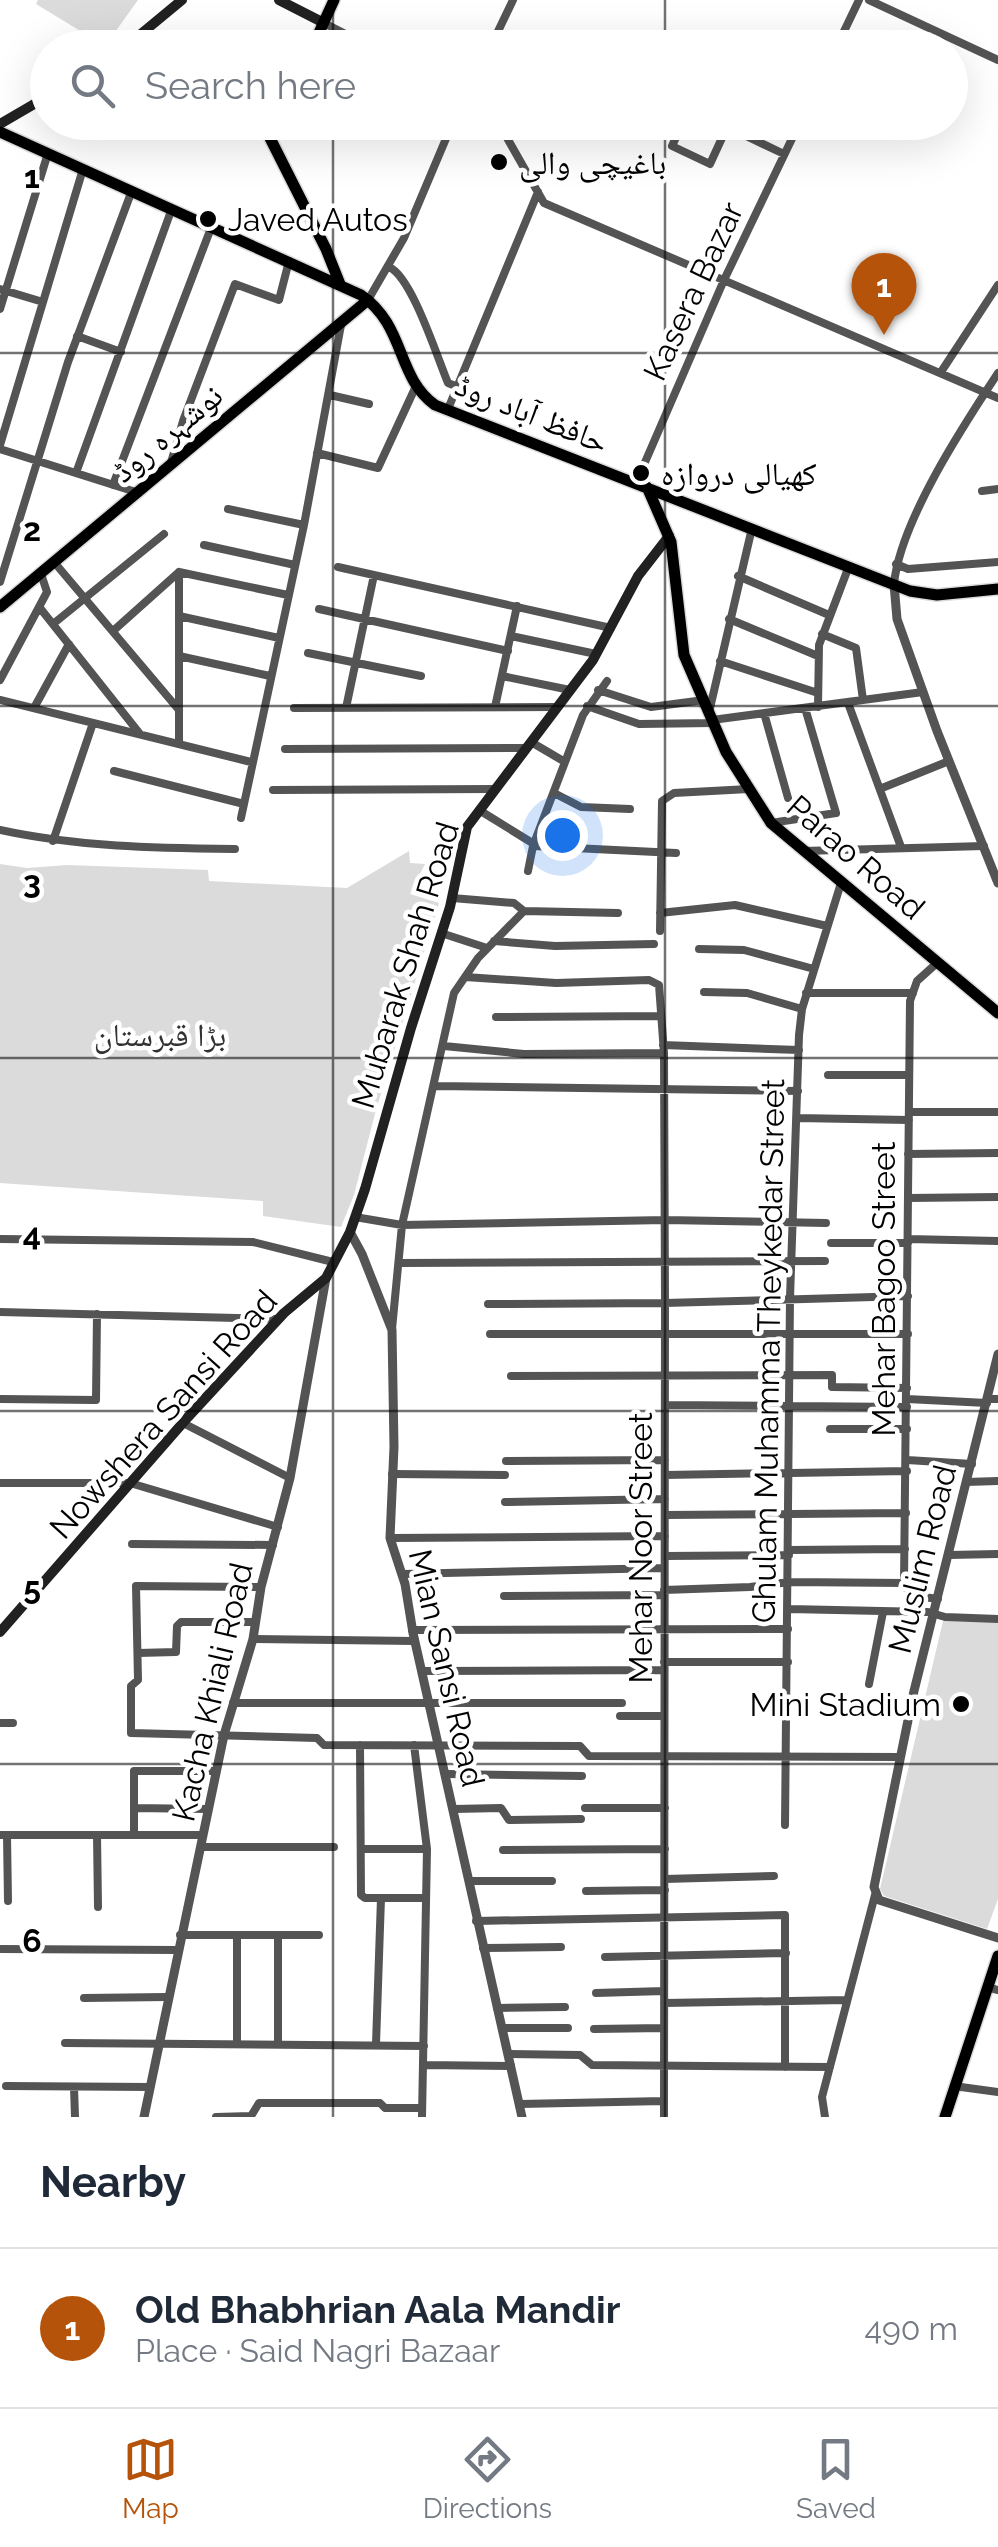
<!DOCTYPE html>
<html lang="en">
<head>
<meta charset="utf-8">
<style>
	:root { --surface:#fff; --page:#f6f6f7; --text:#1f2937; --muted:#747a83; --line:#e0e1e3; --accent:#b45309 }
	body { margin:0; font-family:Raleway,"Noto Naskh Arabic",sans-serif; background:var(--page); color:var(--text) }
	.you { position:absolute; left:562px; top:835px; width:35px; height:35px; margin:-25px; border:8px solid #fff; border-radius:50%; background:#1a73e8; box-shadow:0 0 0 15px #1a73e833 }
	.badge { display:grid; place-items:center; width:65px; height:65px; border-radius:50%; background:var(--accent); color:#fff; font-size:32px; font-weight:700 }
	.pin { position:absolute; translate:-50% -82px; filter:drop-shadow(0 2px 5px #0008) }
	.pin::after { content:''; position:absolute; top:52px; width:35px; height:30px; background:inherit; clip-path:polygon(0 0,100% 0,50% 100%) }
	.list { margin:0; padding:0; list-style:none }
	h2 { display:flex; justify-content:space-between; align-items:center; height:130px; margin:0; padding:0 40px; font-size:42px }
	h2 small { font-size:32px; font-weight:400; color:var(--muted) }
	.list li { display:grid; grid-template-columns:65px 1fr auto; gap:30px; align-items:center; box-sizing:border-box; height:160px; padding:0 40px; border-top:2px solid var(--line) }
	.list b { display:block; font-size:38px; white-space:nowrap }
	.list p { margin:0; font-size:32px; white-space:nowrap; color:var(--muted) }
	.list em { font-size:32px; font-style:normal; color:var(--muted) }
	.icon { flex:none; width:55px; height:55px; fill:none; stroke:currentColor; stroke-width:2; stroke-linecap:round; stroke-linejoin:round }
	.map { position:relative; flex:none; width:998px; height:2117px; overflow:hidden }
	.search { position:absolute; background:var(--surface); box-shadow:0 10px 40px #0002; left:30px; right:30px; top:30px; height:110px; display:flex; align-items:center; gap:25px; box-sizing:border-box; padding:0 35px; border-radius:55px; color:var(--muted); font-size:38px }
	.sheet { height:290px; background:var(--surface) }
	nav { display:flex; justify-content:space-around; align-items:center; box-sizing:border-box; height:140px; border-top:2px solid var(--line); background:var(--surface); font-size:28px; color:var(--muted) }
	nav a { display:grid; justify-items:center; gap:5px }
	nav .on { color:var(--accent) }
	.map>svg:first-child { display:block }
</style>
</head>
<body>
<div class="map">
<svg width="998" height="2117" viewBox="0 0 998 2117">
	<rect width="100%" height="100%" fill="#fff"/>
	<!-- green -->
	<path fill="#dbdbdb" d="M38 0H138L105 46 36 4Z
		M409 851 410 863 425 864 410 894 439 903 376 1110 354 1195 341 1227 263 1216V1201L0 1183V864L27 868 67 865 208 870 209 881 347 888Z
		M943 1621 998 1622V1899L987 1929 884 1896 880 1889Z"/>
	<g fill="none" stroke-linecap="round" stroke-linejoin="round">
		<defs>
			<path id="primary" d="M312 48 334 0
				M277 122 270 138 326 249 340 284
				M0 132 361 295C406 326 396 377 435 405L910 591 937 595 998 589
				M647 487 671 542 684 655 726 752 771 823 998 1013
				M0 607 368 300
				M945 2117 998 1956"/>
		</defs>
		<!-- primary casing -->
		<use href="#primary" stroke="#dbdbdb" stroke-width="14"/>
		<!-- minor -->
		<path stroke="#545454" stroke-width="8" d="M869 0 998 60
			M324 23 373 48
			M490 48 513 0
			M836 48 859 0
			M498 122 544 203 998 398
			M683 122 672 146 710 164 727 127
			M717 122 784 154
			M389 267C412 277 437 357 448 383L458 387
			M0 289 43 302
			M368 300 404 238 453 122
			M0 309 48 153
			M77 336 121 352
			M941 372 998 285
			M330 395 369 404
			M448 409 538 192
			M0 445 83 169
			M0 449 139 493
			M317 453 378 468 416 386
			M170 466 183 421 235 284 279 300 289 261
			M76 473 171 211
			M636 483 724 280 800 122
			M113 485 211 228
			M982 491 998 489
			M228 509 304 525
			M204 545 295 565
			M54 562 179 710
			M896 564 908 569 998 562
			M338 567 611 628
			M179 572 288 595
			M738 576 829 615
			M0 582 68 362 131 193
			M894 584C900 522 963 426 998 373
			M40 608 140 734
			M319 609 508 651
			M179 616 279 638
			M729 619 818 656
			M53 624 164 534
			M113 631 179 572V744
			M822 634 856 648 863 700
			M511 636 596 654
			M308 653 421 676
			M179 656 270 676
			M720 661 818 693
			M502 676 570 690
			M0 680 47 592 41 574
			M598 690 651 707 704 700
			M0 700 251 762
			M848 703 901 847
			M587 706 639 724 713 723
			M495 707 517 606
			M818 707 819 645 849 566
			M34 708 69 644
			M294 708 557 707
			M346 708 374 575
			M710 708 752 528
			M764 713 788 798
			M712 720 923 692
			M531 742 565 762
			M285 749 526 748
			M114 771 244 804
			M882 788 949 761
			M273 790 495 789
			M554 793 581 807 630 809
			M479 810 534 844
			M241 818 304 525 341 325
			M771 823 836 813 805 708
			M0 830C78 847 155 848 235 849
			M53 841 93 723
			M533 846 676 853
			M803 851 984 846
			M528 871 533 846 583 715 607 681
			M452 898 514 903 524 911 618 913
			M660 913 735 905 827 926
			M660 931 662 801 674 793 749 789
			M441 933 487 948
			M494 941 555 946 654 944
			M699 949 744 950 814 969
			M937 963 917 981 910 1001 904 1583 910 1595 938 1599
			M465 977 556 983 649 980 659 985 664 1053 665 1303 664 2117
			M704 992 747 993 802 1009
			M806 993H913
			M496 1017 661 1016
			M663 1045 799 1050
			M444 1046 524 1054 664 1053
			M828 1075H909
			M436 1086 798 1091
			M909 1112H998
			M797 1118 909 1120
			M908 1154 998 1153
			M908 1198 998 1197
			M355 1217 402 1225 665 1220 826 1223
			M0 1239 253 1242 333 1262
			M908 1239 998 1241
			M831 1243H908
			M400 1263 825 1261
			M488 1304 665 1303 908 1296
			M0 1312 279 1319
			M392 1329 402 1225 454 993 478 958 524 911
			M490 1334H908
			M511 1376 832 1375V1387L907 1388
			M0 1399 96 1400 97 1314
			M907 1399 987 1403
			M988 1399H998
			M665 1405 907 1407
			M183 1423 290 1478
			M830 1429H907
			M907 1460 972 1464
			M506 1461 665 1460
			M392 1474 505 1475
			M665 1475 907 1471
			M966 1482 998 1481
			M0 1483H130L278 1527
			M505 1502 665 1499
			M665 1515 906 1513
			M390 1538 665 1536
			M132 1544 273 1545
			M789 1550 905 1549
			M949 1555 998 1554
			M665 1556 789 1555
			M402 1574 664 1568
			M261 1587 136 1586 138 1680 131 1686V1733L317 1738 324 1745 580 1746 589 1756 900 1757
			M664 1590 750 1587 789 1582 904 1583
			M504 1596 664 1595
			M789 1609 928 1612 945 1617 998 1619
			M412 1630 788 1629
			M253 1639 415 1641
			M138 1653 176 1652 177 1626 181 1622H255
			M664 1662H788
			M423 1671 664 1670
			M869 1684 883 1612
			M233 1703H622
			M620 1716H664
			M0 1723H13
			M360 1745 361 1895 365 1898H426
			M414 1745 427 1849 422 2117
			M447 1774 582 1776
			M134 1808 208 1809
			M585 1808H665
			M454 1809 501 1808 509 1820 581 1819
			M785 1825 790 1298 799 1035 802 1009 841 883
			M0 1835H203
			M7 1835 8 1901
			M97 1835 98 1907
			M134 1835V1771H216
			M201 1847H334
			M361 1849H427
			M503 1850 665 1849
			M665 1879 774 1876
			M469 1881H552
			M586 1891 665 1890
			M476 1921 785 1915V2067
			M180 1935H319
			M237 1936V2044
			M483 1948 561 1947
			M0 1949 177 1950
			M605 1957 786 1953
			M994 1989 998 1990
			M596 1993 664 1991
			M84 1998 167 1997
			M664 2003 846 2000
			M497 2008 565 2007
			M502 2028H568
			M594 2029 664 2028
			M65 2043 424 2046
			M278 2044V1935
			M376 2044 381 1898
			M509 2054 580 2055 592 2065 830 2067
			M423 2065 511 2066
			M6 2086 150 2087
			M74 2087 75 2117
			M961 2087 998 2092
			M520 2104 664 2101
			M216 2117 251 2116 259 2103H380L385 2108H422
			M825 2117 822 2097 875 1895"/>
		<!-- tertiary -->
		<path stroke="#545454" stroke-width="9" d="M894 584 897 619 937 731 998 883
			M350 1232 362 1254 392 1330 394 1447 390 1538 405 1584 413 1633 522 2117
			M998 1354 914 1691 874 1887 879 1900 998 1938
			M144 2117 224 1735 253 1639 261 1587 290 1478 326 1278"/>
		<!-- secondary -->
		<path stroke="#212121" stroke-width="10" d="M279 0 324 23
			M124 48 182 0
			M0 124 48 96
			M0 1632 188 1417 284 1313 326 1278 350 1232 365 1189 411 1028 450 907 467 827 593 660 638 576 669 536"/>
		<!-- primary -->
		<use href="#primary" stroke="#000" stroke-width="11"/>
	</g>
	<!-- grid -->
	<path fill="none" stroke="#000" stroke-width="2.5" stroke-opacity="0.55" d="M333 0V48M665 0V48M333 122V2117M665 122V2117M0 353H998M0 706H998M0 1058H998M0 1411H998M0 1764H998"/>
	<!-- markers -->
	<g fill="#000" stroke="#fff" stroke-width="4">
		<circle cx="499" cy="162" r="10"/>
		<circle cx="208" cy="219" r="10"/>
		<circle cx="641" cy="473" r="10"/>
		<circle cx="961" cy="1704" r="10"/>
	</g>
	<g text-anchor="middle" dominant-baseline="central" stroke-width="9" stroke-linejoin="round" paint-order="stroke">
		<!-- poi labels -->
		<g font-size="32" fill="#000" stroke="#fff" text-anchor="start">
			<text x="519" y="162">باغیچی والی</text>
			<text x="228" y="219">Javed Autos</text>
			<text x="661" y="473">کھیالی دروازہ</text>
			<text x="941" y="1704" text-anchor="end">Mini Stadium</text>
		</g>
		<!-- street labels -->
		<g font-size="32" fill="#000" stroke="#fff">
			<text transform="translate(693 291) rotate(-65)">Kasera Bazar</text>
			<text transform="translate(532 413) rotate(22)">حافظ آباد روڈ</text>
			<text transform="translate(167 433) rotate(-40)">نوشہرہ روڈ</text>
			<text transform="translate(856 857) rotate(41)">Parao Road</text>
			<text transform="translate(405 965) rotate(-73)">Mubarak Shah Road</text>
			<text transform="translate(883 1289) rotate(-90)">Mehar Bagoo Street</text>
			<text transform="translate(768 1351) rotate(-89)">Ghulam Muhamma Theykedar Street</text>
			<text transform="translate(163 1414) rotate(-48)">Nowshera Sansi Road</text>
			<text transform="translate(640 1548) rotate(-90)">Mehar Noor Street</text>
			<text transform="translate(922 1559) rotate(-76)">Muslim Road</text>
			<text transform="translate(447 1668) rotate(77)">Mian Sansi Road</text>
			<text transform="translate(212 1692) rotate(-77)">Kacha Khiali Road</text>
		</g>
		<!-- park labels -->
		<g font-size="32" fill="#323232" stroke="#fff">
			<text x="160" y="1034">بڑا قبرستان</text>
		</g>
	</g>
	<g font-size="32" text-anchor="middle" font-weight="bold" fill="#000" stroke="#fff" stroke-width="9" stroke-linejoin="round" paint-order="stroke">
		<text x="32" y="188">1</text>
		<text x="32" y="541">2</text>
		<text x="32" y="893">3</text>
		<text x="32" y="1246">4</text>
		<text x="32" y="1599">5</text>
		<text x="32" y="1952">6</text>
	</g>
</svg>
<div class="you"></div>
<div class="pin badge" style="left:884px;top:335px">1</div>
<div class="search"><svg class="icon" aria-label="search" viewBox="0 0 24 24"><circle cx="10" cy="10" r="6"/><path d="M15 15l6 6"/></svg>Search here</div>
</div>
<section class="sheet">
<h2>Nearby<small></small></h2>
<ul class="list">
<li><span class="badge">1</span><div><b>Old Bhabhrian Aala Mandir</b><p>Place · Said Nagri Bazaar</p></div><em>490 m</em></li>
</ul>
</section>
<nav>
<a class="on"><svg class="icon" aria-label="map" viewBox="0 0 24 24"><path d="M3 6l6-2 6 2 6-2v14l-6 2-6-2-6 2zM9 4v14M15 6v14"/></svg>Map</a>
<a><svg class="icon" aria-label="directions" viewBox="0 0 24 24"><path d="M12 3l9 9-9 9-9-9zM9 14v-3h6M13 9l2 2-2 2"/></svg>Directions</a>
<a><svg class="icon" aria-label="saved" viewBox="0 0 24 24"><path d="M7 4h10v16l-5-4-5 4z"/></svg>Saved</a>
</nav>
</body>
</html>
